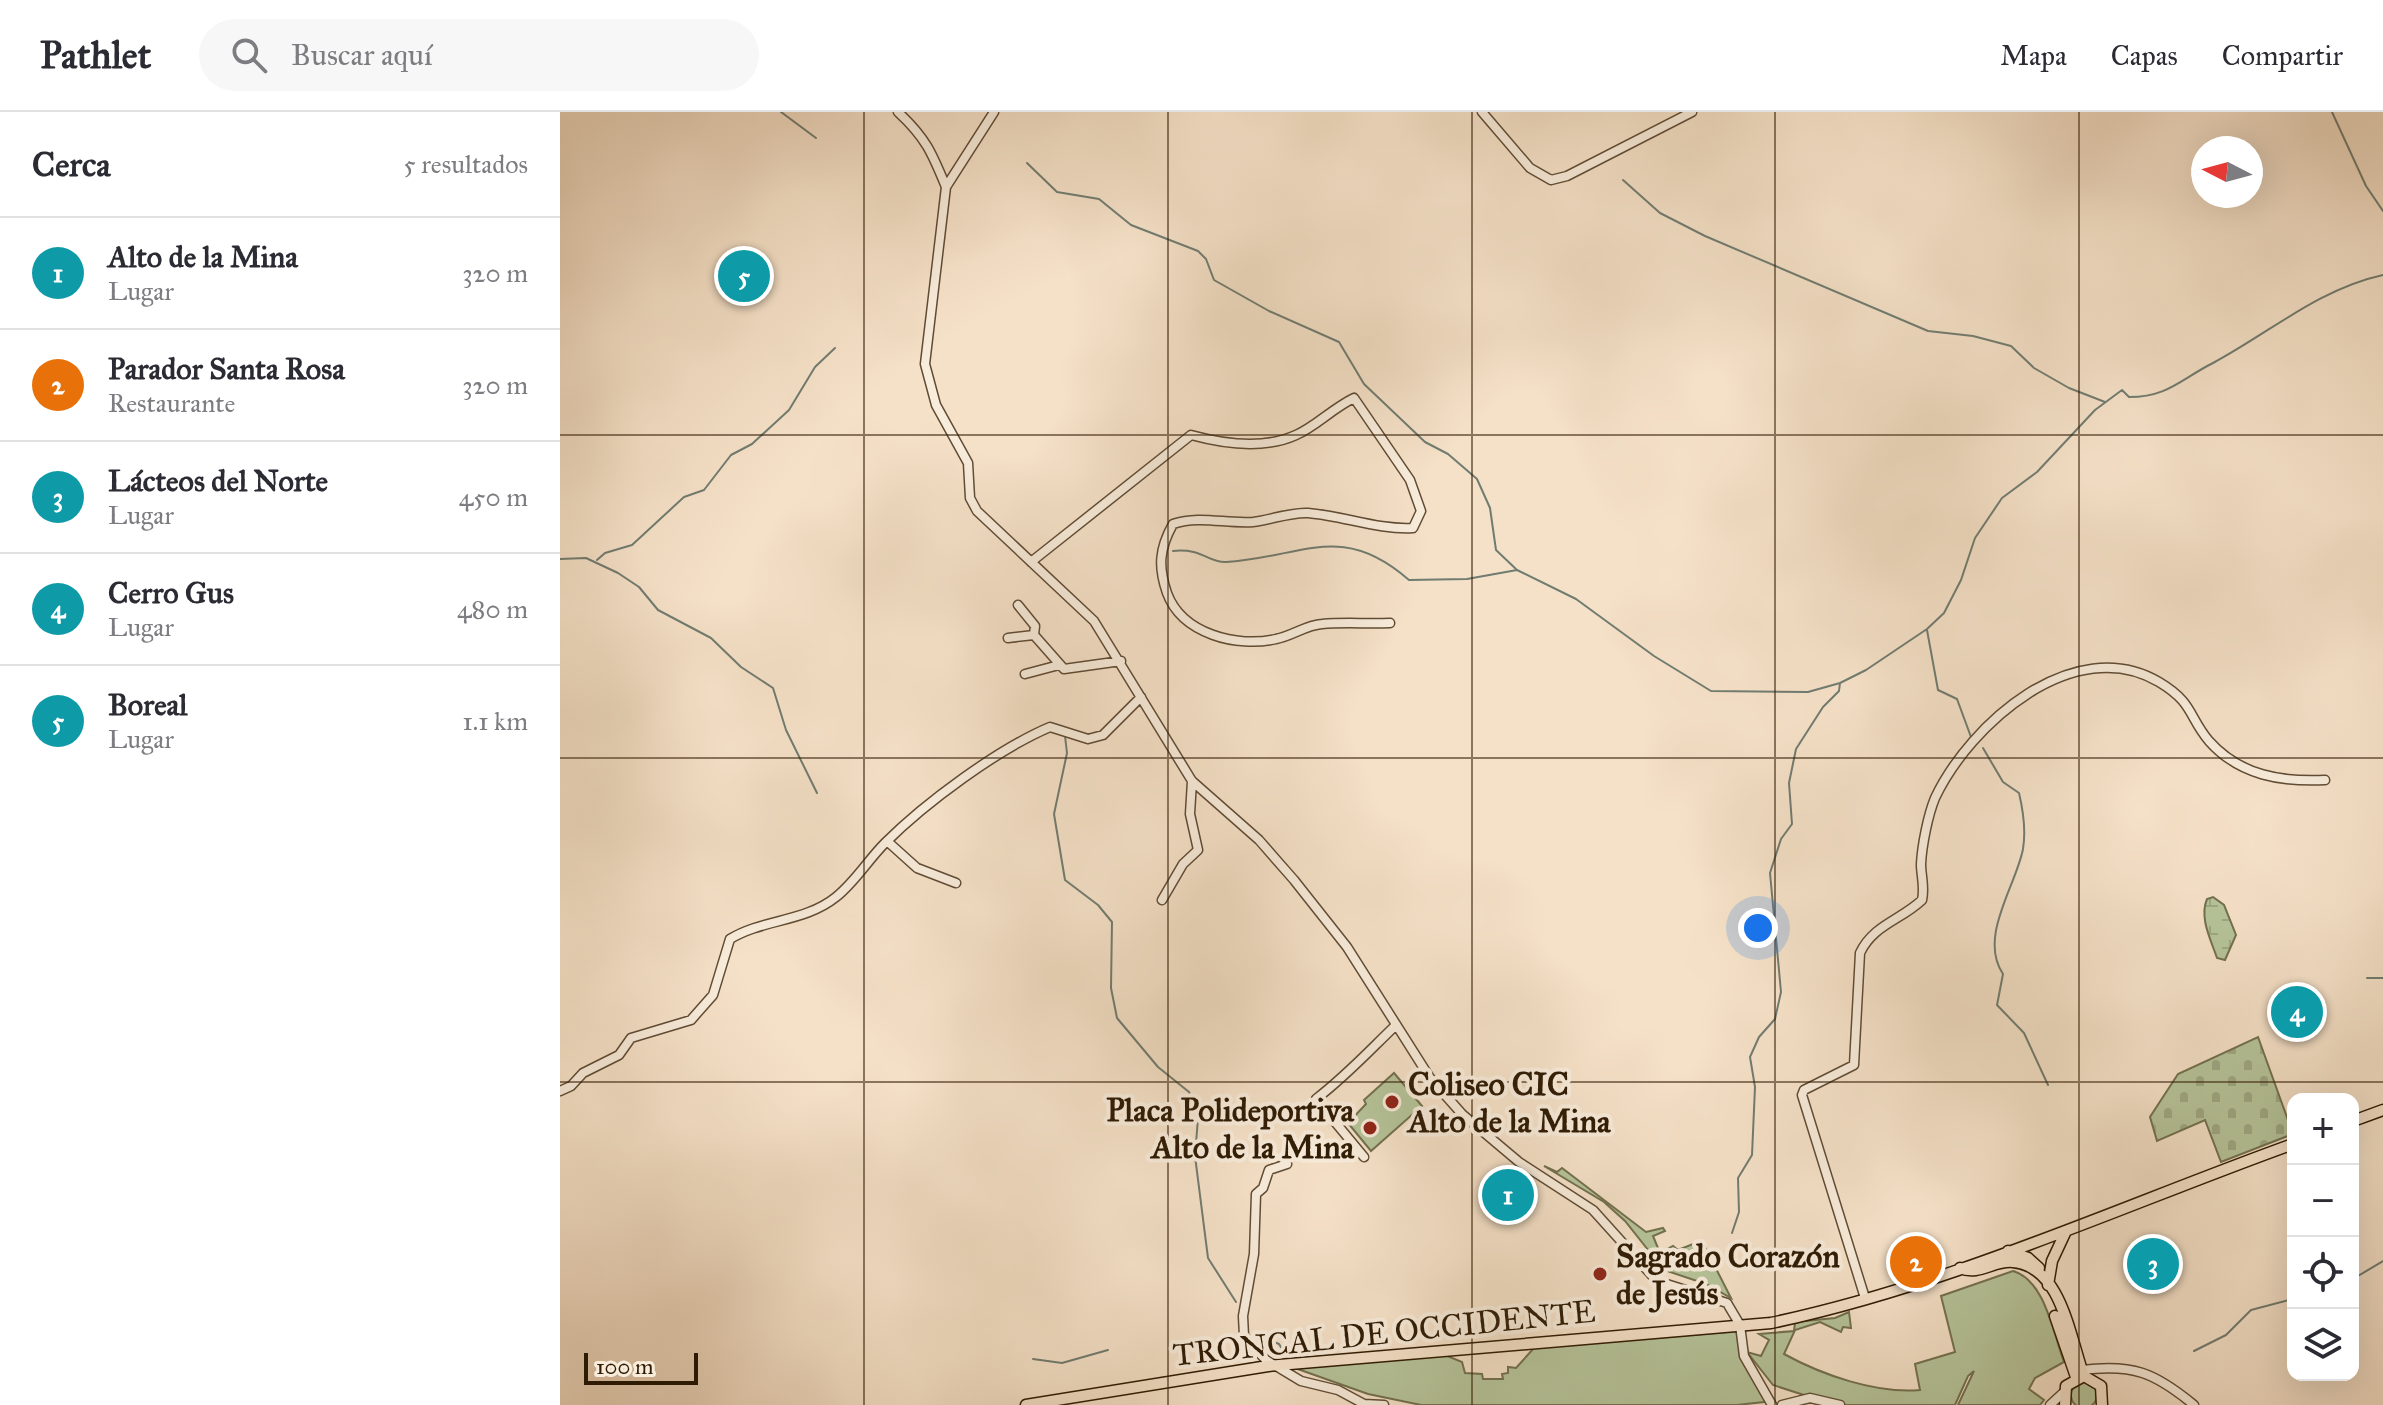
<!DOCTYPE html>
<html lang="es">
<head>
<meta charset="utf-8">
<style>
	:root { --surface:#fff; --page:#f7f7f7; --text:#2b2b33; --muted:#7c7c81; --line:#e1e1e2; --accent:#8f2418 }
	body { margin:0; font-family:"IM FELL Great Primer",serif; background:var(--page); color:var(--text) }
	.controls { position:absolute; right:24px; bottom:24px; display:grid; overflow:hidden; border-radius:16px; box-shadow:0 8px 32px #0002 }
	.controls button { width:72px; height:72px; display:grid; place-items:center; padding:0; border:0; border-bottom:2px solid var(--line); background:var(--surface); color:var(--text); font:40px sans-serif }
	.compass { position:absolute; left:1631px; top:24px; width:72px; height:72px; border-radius:50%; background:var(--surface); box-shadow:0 8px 32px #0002; rotate:276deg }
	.scale { position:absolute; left:24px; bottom:20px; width:114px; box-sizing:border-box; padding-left:8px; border:4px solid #2f1b04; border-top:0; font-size:22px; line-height:28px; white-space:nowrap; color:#2f1b04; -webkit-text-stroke:6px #f8ecdb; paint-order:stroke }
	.you { position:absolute; left:1198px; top:816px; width:28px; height:28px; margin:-20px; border:6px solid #fff; border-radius:50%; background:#1a73e8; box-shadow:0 0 0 12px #1a73e833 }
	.badge { display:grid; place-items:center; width:52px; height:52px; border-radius:50%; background:var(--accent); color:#fff; font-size:26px; font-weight:700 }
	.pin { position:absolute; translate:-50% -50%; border:4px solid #fff; box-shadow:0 2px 8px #0006 }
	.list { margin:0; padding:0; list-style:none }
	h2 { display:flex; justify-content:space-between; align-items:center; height:104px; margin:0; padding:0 32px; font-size:34px }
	h2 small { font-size:26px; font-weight:400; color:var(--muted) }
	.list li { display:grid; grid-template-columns:52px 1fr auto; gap:24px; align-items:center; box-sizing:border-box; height:112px; padding:0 32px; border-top:2px solid var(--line) }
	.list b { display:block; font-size:30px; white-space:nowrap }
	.list p { margin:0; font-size:26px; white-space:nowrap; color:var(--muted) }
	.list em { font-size:26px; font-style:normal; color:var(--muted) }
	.icon { flex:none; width:44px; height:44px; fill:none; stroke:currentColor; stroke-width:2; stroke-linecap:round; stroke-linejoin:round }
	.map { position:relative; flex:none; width:1823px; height:1293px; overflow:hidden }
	header { display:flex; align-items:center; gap:48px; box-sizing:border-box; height:112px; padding:0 40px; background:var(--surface); border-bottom:2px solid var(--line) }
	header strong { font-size:38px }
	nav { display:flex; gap:44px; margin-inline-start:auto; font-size:28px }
	.search { width:560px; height:72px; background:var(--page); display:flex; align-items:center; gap:20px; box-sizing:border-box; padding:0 28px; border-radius:44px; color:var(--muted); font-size:30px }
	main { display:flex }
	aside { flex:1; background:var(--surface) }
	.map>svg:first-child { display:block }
</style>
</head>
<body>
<header>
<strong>Pathlet</strong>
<div class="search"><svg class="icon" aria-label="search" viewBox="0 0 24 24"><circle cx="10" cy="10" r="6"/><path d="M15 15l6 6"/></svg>Buscar aquí</div>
<nav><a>Mapa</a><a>Capas</a><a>Compartir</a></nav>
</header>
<main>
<aside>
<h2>Cerca<small>5 resultados</small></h2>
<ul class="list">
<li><span class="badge" style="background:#0f9aa8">1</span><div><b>Alto de la Mina</b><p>Lugar</p></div><em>320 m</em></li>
<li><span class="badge" style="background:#e8710a">2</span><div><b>Parador Santa Rosa</b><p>Restaurante</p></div><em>320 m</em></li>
<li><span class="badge" style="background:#0f9aa8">3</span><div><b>Lácteos del Norte</b><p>Lugar</p></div><em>450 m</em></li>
<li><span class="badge" style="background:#0f9aa8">4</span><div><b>Cerro Gus</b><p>Lugar</p></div><em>480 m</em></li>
<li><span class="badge" style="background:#0f9aa8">5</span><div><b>Boreal</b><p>Lugar</p></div><em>1.1 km</em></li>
</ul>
</aside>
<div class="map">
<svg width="1823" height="1293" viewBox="0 0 1823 1293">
	<defs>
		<pattern id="wetland-marsh" width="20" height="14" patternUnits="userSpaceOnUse" patternTransform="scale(2)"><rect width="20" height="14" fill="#b6c49a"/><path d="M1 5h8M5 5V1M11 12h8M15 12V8" fill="none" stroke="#9da883"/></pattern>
		<pattern id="cemetery-stones" width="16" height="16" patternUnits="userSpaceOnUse" patternTransform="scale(2)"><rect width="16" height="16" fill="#b6c49a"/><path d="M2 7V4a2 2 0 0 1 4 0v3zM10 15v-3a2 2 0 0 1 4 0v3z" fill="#9da883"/></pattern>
	</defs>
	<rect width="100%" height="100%" fill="#f5e1c8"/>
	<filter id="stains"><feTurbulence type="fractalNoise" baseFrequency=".0025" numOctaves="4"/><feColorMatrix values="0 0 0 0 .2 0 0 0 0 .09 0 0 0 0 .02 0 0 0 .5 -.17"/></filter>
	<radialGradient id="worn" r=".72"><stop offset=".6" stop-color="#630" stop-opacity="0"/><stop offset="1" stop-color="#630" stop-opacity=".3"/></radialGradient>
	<!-- green -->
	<path fill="#b6c49a" stroke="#72704f" stroke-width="2" d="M834 961 862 994 811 1039 788 1011 806 992 804 988Z
		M984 1054 997 1060 1002 1056 1086 1120 1103 1116 1105 1119 1093 1124 1100 1141 1113 1134 1118 1138 1133 1132 1144 1133 1171 1186 1146 1172 1104 1158 1065 1109 1044 1090Z
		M1453 1159C1485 1168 1493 1221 1504 1250L1475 1266 1469 1277 1484 1288 1480 1293H1398L1414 1259 1408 1264 1395 1293H1282L1250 1285 1213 1273 1187 1240 1201 1244 1209 1228 1199 1222 1234 1219 1235 1210 1275 1206 1289 1200 1291 1216 1283 1215 1281 1220 1260 1210 1235 1218 1224 1242C1262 1263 1317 1282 1360 1278L1355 1252 1395 1240 1381 1184Z
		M1179 1219V1230L1206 1282 1204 1290 1177 1293H861L808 1282 732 1255 885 1243 902 1250 905 1261 922 1262 923 1267H943L942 1262 948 1261V1255L956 1256 974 1236Z
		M1511 1283a13 13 0 1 1 26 0a13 13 0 1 1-26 0Z"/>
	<!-- wetland -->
	<path fill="url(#wetland-marsh)" stroke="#72704f" stroke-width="2" d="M1653 785 1664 793 1676 823 1665 848 1657 846C1651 828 1639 806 1647 787Z"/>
	<!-- cemetery -->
	<path fill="url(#cemetery-stones)" stroke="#72704f" stroke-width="2" d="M1698 925 1733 1022 1661 1050 1645 1008 1597 1029 1590 1005 1618 962Z"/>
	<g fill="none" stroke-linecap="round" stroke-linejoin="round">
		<!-- stream -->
		<path stroke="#717c71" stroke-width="2" d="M221 0 256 26
			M1772 0 1806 74 1823 99
			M467 51 497 80 539 87 571 113 638 139 646 147 654 168 709 199 779 230 804 272 865 330 888 342 917 367 930 396 936 438 957 458 1016 487 1094 544 1151 579 1248 580 1280 571 1306 558 1367 517 1384 501 1401 468 1415 426 1442 386 1477 360 1535 298 1562 278 1569 285C1608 285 1621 267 1653 251 1709 221 1759 177 1823 163
			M1063 68 1100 101 1145 124 1368 219 1413 224 1451 234 1474 256 1509 276 1545 290
			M613 439C643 436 648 451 666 450 741 446 781 408 849 468L907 467 957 458
			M0 447 26 446 58 461 79 475 98 498 151 526 181 555 213 576 226 618 257 681
			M37 448 45 441 72 433 124 385 144 378 171 343 192 332 229 298 255 255 275 236
			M1367 518 1378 578 1397 587 1411 625
			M505 624 507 641 494 702 505 768 538 793 552 810 551 876 557 906 598 955 629 980 638 1006 635 1044 648 1146 676 1190
			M1423 636 1443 670 1459 681C1463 698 1466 719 1463 737 1456 774 1418 825 1443 862L1437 893 1464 921 1488 973
			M1807 866H1823
			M1172 1121 1179 1100 1178 1066 1192 1043 1195 975 1190 945 1199 925 1215 907 1221 880 1210 761 1221 727 1232 712 1229 671 1236 637 1263 595 1279 579 1280 571
			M1793 1167 1823 1149
			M702 1225 719 1232 724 1240
			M1634 1239 1666 1223 1691 1198 1733 1187
			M473 1247 502 1251 548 1238"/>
		<defs>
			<path id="minor" d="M338 0C366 26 372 41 386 75
				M434 0 386 75 365 252 376 293 408 351 410 386 417 399 534 509 632 669 699 728 734 768 787 835 870 966 902 1002 959 1050 1033 1098 1097 1169 1167 1191 1180 1213 1184 1244 1212 1293
				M922 0 970 56 991 68 1007 64 1132 0
				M471 450 631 323C664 332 703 338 736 323 755 315 773 296 794 286L850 368 861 399 853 416C818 418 784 404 748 401 730 400 711 408 693 410 665 412 640 403 613 412 599 437 598 455 607 481 622 522 677 536 716 527 732 524 746 513 762 512 784 510 807 512 830 511
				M458 493 475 514 474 523
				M448 526 474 523 504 557 561 549
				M465 562 499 553
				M327 729 357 756 396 771
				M602 788 623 752 638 738 630 702 632 669
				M0 979 11 974 23 961 59 943 71 926 131 908 153 883 170 827C203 807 245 810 276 785 295 770 308 748 325 731 365 691 438 637 490 615L528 627 543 623 581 585
				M804 1045 756 987C786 964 808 940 835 914
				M727 1052 709 1058 703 1076 696 1082 694 1142 683 1204 684 1224 706 1248 741 1269 778 1278 804 1292 824 1293
				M1305 1186 1242 983 1244 978 1294 953 1300 841C1313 813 1341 808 1362 788 1365 775 1361 764 1361 752 1362 733 1368 703 1375 686 1410 612 1514 520 1599 570 1634 591 1628 604 1649 629 1680 664 1722 670 1765 668
				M1522 1258C1573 1252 1594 1260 1634 1293
				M1222 1293 1250 1286 1280 1293
				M1490 1293 1503 1281"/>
			<path id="major" d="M1793 1009 1823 998
				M1448 1139 1468 1146 1479 1156
				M1400 1156C1420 1164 1433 1148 1453 1150 1502 1154 1510 1227 1524 1264
				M1488 1173 1492 1149 1506 1119
				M1495 1204 1516 1265
				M466 1293 708 1254 1211 1211C1391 1173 1561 1094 1733 1032
				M1505 1293 1506 1274 1524 1264 1541 1274 1542 1293"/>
		</defs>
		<!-- minor casing -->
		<use href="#minor" stroke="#604c35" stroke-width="11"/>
		<!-- major casing -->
		<use href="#major" stroke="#2f1b04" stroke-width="13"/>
		<!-- minor -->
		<use href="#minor" stroke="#f8ecdb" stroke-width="8"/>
		<!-- major -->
		<use href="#major" stroke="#f5e1c8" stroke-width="10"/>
	</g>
	<!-- grid -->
	<path fill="none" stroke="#2f1b04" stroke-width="2" stroke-opacity="0.55" d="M304 0V1293M608 0V1293M912 0V1293M1215 0V1293M1519 0V1293M0 323H1823M0 646H1823M0 970H1823"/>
	<!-- markers -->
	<g fill="#8f2418" stroke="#f8ecdb" stroke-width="3">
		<circle cx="832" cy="990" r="8"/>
		<circle cx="810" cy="1016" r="8"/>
		<circle cx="1040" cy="1162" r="8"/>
	</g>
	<g text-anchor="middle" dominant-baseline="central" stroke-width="8" stroke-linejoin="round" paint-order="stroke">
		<!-- poi labels -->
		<g font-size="32" font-weight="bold" fill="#2f1b04" stroke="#f8ecdb" text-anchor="start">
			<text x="848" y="972">Coliseo CIC<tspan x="848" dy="37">Alto de la Mina</tspan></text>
			<text x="794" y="998" text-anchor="end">Placa Polideportiva<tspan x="794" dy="37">Alto de la Mina</tspan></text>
			<text x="1056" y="1144">Sagrado Corazón<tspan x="1056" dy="37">de Jesús</tspan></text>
		</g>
		<!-- street labels -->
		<g font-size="32" fill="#2f1b04" stroke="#f8ecdb">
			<text transform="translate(824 1221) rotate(-6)">TRONCAL DE OCCIDENTE</text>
		</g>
	</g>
	<rect width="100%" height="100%" filter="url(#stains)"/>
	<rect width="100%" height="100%" fill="url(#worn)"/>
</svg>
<div class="controls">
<button>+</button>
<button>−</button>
<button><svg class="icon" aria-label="locate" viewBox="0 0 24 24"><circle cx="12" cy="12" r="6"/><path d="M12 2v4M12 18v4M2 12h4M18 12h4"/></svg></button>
<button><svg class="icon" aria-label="layers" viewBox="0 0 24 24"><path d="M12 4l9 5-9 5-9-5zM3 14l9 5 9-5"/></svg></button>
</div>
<svg class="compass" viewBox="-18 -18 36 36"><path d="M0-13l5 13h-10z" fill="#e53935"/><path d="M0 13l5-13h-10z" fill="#7c7c81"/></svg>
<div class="scale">100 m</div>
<div class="you"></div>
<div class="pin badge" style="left:948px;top:1083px;background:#0f9aa8">1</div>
<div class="pin badge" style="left:1356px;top:1150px;background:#e8710a">2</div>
<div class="pin badge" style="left:1593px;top:1152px;background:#0f9aa8">3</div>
<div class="pin badge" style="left:1737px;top:900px;background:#0f9aa8">4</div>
<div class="pin badge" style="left:184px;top:164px;background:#0f9aa8">5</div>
</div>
</main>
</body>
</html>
